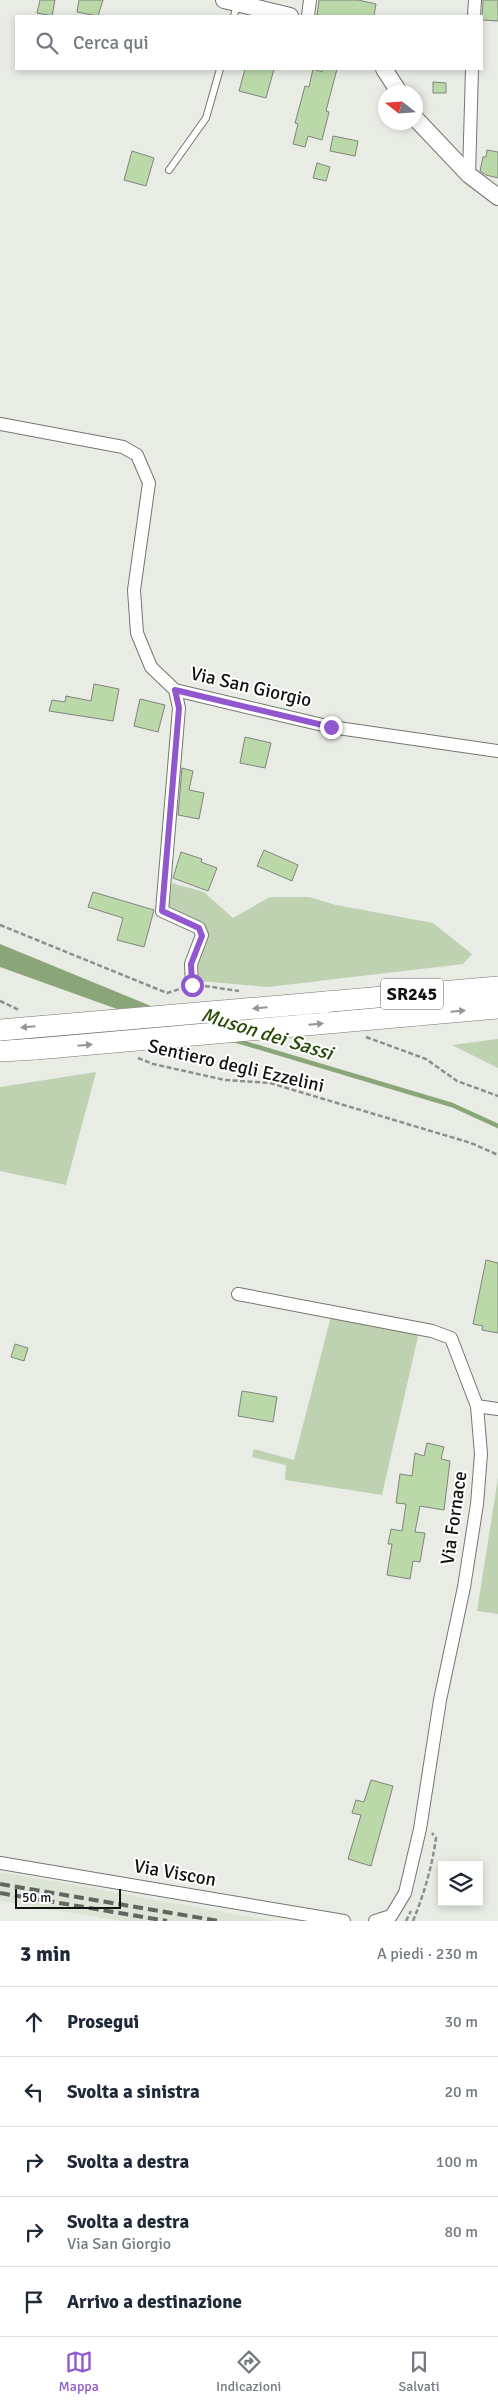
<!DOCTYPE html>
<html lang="it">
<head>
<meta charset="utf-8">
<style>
	:root { --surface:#fff; --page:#f6f6f7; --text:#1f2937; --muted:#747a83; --line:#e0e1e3; --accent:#9057ce }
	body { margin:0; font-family:Signika,sans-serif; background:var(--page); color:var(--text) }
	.controls { position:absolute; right:15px; bottom:15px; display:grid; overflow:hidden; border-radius:0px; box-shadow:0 2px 8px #0003 }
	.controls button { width:45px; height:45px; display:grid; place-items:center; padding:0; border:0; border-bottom:1px solid var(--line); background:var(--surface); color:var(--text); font:25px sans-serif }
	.compass { position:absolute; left:378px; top:85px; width:45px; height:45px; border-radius:50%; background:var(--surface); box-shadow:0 2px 8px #0003; rotate:287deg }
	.scale { position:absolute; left:15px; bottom:12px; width:106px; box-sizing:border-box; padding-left:5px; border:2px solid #121311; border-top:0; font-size:14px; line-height:18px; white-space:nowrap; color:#121311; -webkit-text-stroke:4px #fff; paint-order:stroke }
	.stop { position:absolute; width:15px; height:15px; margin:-11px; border:4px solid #9057ce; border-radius:50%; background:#fff }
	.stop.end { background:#9057ce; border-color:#fff; box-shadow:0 1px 5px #0008 }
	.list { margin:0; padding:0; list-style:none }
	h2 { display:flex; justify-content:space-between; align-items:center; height:65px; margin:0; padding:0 20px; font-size:21px }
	h2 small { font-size:16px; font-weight:400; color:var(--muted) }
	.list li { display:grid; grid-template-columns:32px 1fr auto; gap:15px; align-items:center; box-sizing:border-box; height:70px; padding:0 20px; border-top:1px solid var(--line) }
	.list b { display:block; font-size:19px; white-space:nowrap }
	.list p { margin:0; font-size:16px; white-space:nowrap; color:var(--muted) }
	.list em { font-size:16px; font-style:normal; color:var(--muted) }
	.icon { flex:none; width:28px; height:28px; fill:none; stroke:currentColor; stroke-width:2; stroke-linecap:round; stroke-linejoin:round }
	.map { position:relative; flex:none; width:498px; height:1921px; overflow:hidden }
	.search { position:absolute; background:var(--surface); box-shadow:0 2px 8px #0003; left:15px; right:15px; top:15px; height:55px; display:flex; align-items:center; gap:12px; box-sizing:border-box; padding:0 18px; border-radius:0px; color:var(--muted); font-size:19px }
	.sheet { height:415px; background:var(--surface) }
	nav { display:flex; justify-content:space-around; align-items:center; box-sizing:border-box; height:70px; border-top:1px solid var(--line); background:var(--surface); font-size:14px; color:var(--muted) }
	nav a { display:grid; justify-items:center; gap:2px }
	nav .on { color:var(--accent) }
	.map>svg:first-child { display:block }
</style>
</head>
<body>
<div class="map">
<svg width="498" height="1921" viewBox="0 0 498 1921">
	<rect width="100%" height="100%" fill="#e8ece5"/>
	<!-- built -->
	<path fill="#dbe4d5" d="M0 1872 52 1881 273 1921H121L0 1901Z"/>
	<!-- green -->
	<path fill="#bed2b2" d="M172 883 204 892 233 918 270 897H309L336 905 433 923 472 954 463 964 268 987 199 981 198 965 208 930 201 923 168 909Z
		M498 1039V1068L452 1045Z
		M96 1072 66 1185 0 1171V1087Z
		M331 1316 419 1332 382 1495 285 1480 286 1465 252 1457 254 1449 294 1460Z
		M498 1478V1614L477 1611Z"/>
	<!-- water -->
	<path fill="#8aa678" d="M0 944 151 1006 117 1009 0 967Z"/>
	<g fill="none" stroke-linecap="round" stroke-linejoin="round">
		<!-- stream -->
		<path stroke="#8aa678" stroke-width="4.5" d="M234 1040 452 1105 498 1126"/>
	</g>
	<!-- building -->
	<path fill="#bad8a8" stroke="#80847e" d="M40 0H55L52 16 37 13Z
		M79 0H103L98 16 77 12Z
		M319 0H358L376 4 374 16H323L317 15Z
		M483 0H498V21L482 20Z
		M245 69H274L266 98 239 91Z
		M313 69 322 72 323 69H337L326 111 329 112 322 140 308 136 305 147 293 144 298 124 295 123 305 86 309 87Z
		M433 82 446 83V93H433Z
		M333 136 358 141 355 156 330 151Z
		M487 150 498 152V178L486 175 480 171 483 157H486Z
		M132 151 154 158 146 186 124 180Z
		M317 163 330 167 326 181 313 178Z
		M94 684 119 689 113 721 49 711 52 700 65 702 66 696 91 701Z
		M140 699 165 705 158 732 134 726Z
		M245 737 271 743 265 768 240 763Z
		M182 768 193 771 189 790 204 793 199 819 178 815Z
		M264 850 298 865 292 881 257 866Z
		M181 852 202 859 201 862 217 868 208 891 173 878Z
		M93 892 154 910 144 947 117 940 123 918 88 907Z
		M486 1260 498 1263V1333L482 1330 483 1326 473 1324Z
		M15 1344 28 1348 24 1361 11 1357Z
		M242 1391 277 1397 273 1422 238 1416Z
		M427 1443 444 1447 441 1459 450 1461 444 1510 420 1506 415 1532 425 1533 420 1562 413 1561 410 1579 387 1575 392 1544H388L391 1529 402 1531 406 1504 396 1503 400 1474 412 1476 415 1453 424 1456Z
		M371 1780 393 1786 371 1866 348 1859 361 1815 352 1813 356 1800 364 1802Z"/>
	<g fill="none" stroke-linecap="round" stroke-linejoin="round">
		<defs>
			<path id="service" d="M234 16 237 4
				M169 170 206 118 220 69"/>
			<path id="minor" d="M308 16 310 0
				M474 16 475 0
				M469 175 472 69
				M0 424 123 447 137 455 149 483 134 590 137 633 151 667 175 690 331 727 498 751
				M175 690 179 708 162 911 199 928 202 935 191 964 192 985
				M238 1294 432 1331 451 1338 477 1406 481 1454 477 1504 464 1587 440 1700 420 1829 405 1893 391 1916 375 1921
				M477 1406 498 1409
				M0 1863 344 1921"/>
			<path id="tertiary" d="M224 0 290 16
				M384 69 399 92
				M416 119 469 175 498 197"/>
			<path id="trunk" d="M326 1002 498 987
				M418 1015 498 1008
				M0 1051 36 1049"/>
		</defs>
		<!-- service casing -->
		<use href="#service" stroke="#737770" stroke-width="8"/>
		<!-- minor casing -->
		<use href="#minor" stroke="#737770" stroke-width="14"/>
		<!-- tertiary casing -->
		<use href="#tertiary" stroke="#737770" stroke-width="18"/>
		<!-- trunk casing -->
		<use href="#trunk" stroke="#737770" stroke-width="22"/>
		<!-- path -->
		<path stroke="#8c8f8a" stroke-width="2.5" stroke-dasharray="5 2.5" stroke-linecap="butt" d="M0 925 167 993 180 989
			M205 986 239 991
			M0 1001 19 1010
			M366 1037 426 1059 457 1081 498 1096
			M138 1058 153 1064 225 1080 270 1083 471 1143 498 1155
			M406 1921 411 1911
			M413 1921C424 1894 432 1867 436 1838L432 1833"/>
		<!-- service -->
		<use href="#service" stroke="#fff" stroke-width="6"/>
		<!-- minor -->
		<use href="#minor" stroke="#fff" stroke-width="12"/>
		<!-- tertiary -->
		<use href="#tertiary" stroke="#fff" stroke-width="16"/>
		<!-- trunk -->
		<use href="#trunk" stroke="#fff" stroke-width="21"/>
		<!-- rail -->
		<path stroke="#636561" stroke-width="4" stroke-dasharray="10 5" stroke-linecap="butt" d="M0 1884 219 1921
			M0 1893 167 1921"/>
		<defs>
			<path id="trunk-bridge" d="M0 1030 326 1002
				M36 1049 418 1015"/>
		</defs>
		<!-- trunk-bridge casing -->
		<use href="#trunk-bridge" stroke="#737770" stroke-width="22" stroke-linecap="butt"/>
		<!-- trunk-bridge -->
		<use href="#trunk-bridge" stroke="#fff" stroke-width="21"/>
	</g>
	<!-- one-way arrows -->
	<defs><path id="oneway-solid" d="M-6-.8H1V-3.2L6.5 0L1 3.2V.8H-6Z" transform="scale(1.25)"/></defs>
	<g fill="#949594">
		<use href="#oneway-solid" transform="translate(260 1008) rotate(175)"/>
		<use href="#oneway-solid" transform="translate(458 1011) rotate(-5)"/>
		<use href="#oneway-solid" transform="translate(316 1024) rotate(-5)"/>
		<use href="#oneway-solid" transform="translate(28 1027) rotate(175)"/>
		<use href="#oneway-solid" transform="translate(85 1045) rotate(-5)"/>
	</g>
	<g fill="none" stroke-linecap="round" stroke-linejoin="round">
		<!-- route -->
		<path stroke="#9057ce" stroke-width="6" d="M192 985 191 964 202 936 199 928 162 911 179 708 175 690 331 727"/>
	</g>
	<g text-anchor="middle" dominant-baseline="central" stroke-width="4" stroke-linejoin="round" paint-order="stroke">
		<!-- shield labels -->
		<rect fill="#fff" stroke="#595a58" stroke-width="1" x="381" y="978.5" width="62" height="31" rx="4"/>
		<g font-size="18" font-weight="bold" fill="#121311">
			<text x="412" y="994">SR245</text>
		</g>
		<!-- street labels -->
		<g font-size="19" fill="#121311" stroke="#fff">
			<text transform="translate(251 687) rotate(13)">Via San Giorgio</text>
			<text transform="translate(236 1066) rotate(13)">Sentiero degli Ezzelini</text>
			<text transform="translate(454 1518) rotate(-82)">Via Fornace</text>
			<text transform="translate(175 1873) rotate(10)">Via Viscon</text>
		</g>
		<!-- water labels -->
		<g font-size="20" font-style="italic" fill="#294b05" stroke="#fff">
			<text transform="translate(267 1034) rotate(17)">Muson dei Sassi</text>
		</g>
	</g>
</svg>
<div class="controls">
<button><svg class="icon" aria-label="layers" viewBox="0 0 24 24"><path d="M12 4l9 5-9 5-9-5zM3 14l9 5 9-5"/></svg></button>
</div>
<svg class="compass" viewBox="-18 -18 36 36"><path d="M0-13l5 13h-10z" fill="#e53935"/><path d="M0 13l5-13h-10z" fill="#747a83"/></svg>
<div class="scale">50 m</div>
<div class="stop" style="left:192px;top:985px"></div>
<div class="stop end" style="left:331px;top:727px"></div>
<div class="search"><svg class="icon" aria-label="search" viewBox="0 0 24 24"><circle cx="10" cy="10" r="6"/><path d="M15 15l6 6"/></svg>Cerca qui</div>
</div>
<section class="sheet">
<h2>3 min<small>A piedi · 230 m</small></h2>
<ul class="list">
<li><svg class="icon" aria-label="ahead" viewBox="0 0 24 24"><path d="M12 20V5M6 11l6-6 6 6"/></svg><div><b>Prosegui</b></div><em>30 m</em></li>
<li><svg class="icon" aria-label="left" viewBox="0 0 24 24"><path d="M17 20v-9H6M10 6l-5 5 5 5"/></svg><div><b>Svolta a sinistra</b></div><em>20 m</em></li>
<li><svg class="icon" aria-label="right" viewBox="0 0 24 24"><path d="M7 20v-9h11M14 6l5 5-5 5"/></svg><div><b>Svolta a destra</b></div><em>100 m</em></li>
<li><svg class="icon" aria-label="right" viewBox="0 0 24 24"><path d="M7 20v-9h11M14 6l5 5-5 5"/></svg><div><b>Svolta a destra</b><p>Via San Giorgio</p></div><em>80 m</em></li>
<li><svg class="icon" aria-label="arrive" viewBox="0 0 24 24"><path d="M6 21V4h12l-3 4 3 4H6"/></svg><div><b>Arrivo a destinazione</b></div></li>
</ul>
</section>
<nav>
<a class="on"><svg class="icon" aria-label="map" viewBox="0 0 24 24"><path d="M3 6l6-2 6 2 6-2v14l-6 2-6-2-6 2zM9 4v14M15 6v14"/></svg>Mappa</a>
<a><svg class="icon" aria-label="directions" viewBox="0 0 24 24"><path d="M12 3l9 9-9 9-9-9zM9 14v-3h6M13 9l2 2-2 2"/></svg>Indicazioni</a>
<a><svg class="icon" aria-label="saved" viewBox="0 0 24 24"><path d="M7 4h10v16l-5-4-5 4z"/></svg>Salvati</a>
</nav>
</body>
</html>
